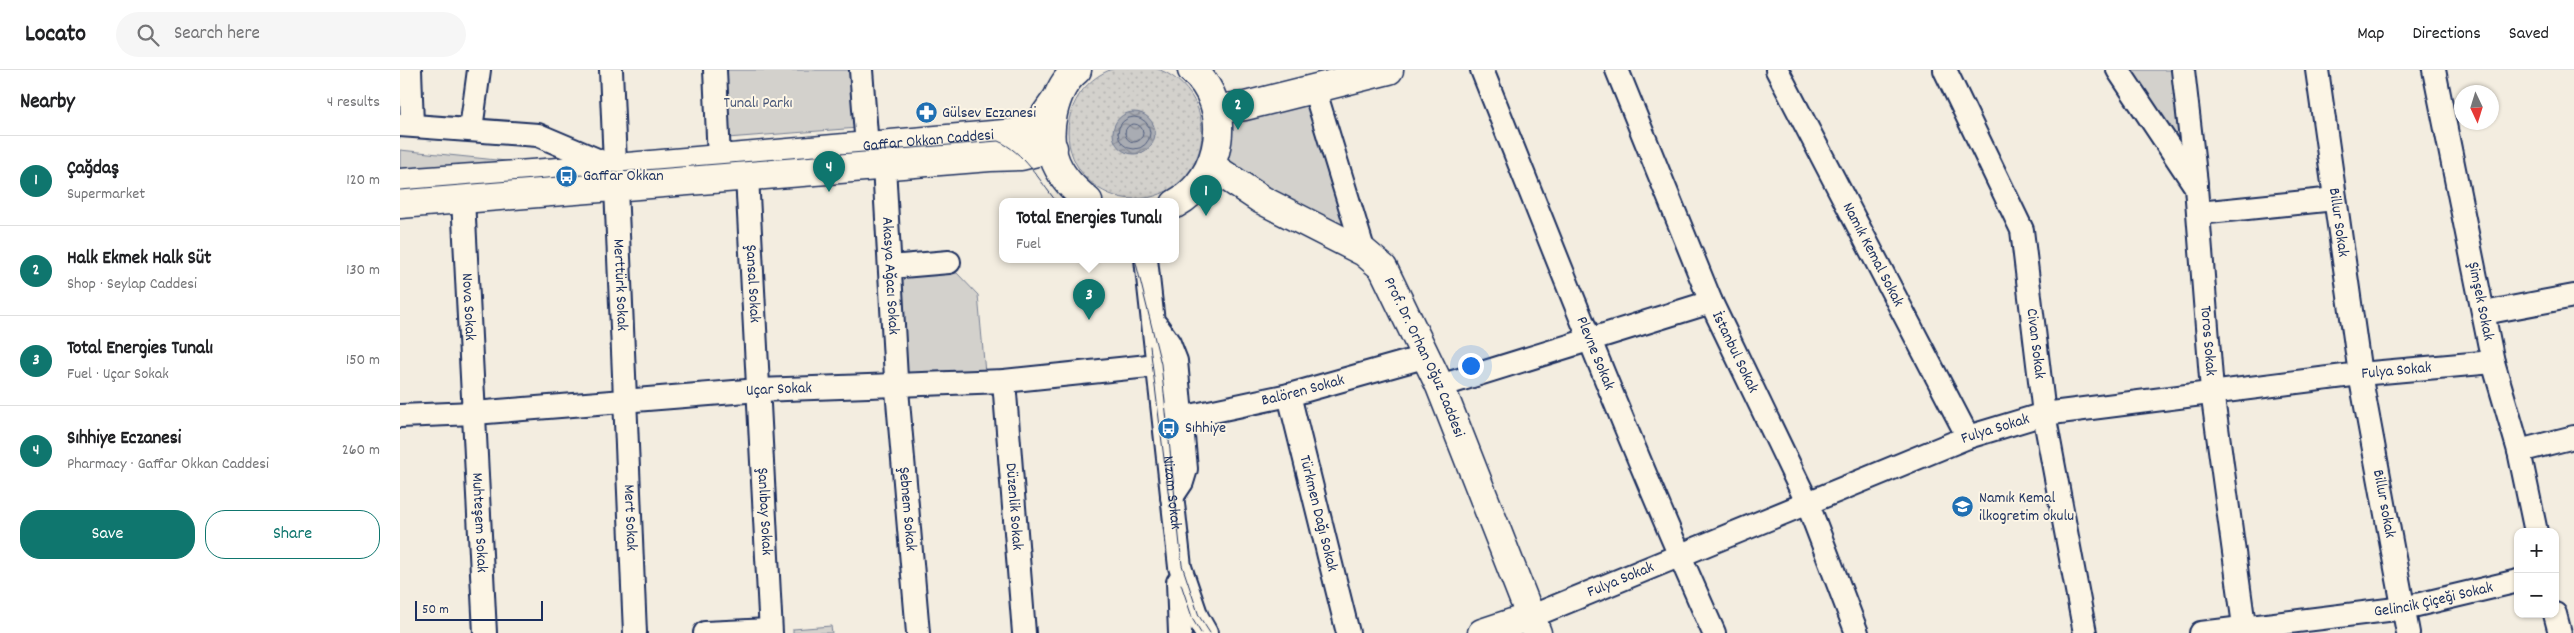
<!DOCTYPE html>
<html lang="en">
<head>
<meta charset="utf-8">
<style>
	:root { --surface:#fff; --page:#f6f6f6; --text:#202124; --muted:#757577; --line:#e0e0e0; --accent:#0f766e }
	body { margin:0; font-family:Dekko,sans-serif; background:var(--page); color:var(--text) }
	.controls { position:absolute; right:15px; bottom:15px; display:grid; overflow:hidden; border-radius:10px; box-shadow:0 1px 4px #0004 }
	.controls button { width:45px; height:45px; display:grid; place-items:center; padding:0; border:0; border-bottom:1px solid var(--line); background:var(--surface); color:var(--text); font:25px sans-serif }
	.compass { position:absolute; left:2054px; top:15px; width:45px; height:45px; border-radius:50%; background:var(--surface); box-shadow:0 1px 4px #0004; rotate:176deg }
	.scale { position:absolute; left:15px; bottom:12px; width:128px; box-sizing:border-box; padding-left:5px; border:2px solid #1b2f5e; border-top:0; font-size:14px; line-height:18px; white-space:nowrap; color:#1b2f5e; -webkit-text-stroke:4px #fcf5e5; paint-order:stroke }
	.you { position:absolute; left:1070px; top:295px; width:18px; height:18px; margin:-12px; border:4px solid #fff; border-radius:50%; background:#1a73e8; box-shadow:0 0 0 8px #1a73e833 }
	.badge { display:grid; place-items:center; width:32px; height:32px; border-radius:50%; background:var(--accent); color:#fff; font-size:16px; font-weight:700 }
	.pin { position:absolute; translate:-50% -41px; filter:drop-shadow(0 1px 2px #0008) }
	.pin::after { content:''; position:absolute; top:26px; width:18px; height:15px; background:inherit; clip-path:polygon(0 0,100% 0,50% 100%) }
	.popup { position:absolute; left:599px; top:128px; width:180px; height:65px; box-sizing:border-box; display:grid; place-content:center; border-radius:10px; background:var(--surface); filter:drop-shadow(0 1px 4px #0005); font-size:16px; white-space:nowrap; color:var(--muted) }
	.popup b { font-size:19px; color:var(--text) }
	.popup::after { content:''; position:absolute; left:50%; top:100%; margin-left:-10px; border:10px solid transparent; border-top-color:var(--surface) }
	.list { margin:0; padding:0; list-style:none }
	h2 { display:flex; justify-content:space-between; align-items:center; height:65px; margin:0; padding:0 20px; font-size:21px }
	h2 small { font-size:16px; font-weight:400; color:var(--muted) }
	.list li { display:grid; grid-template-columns:32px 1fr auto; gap:15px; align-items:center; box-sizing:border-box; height:90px; padding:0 20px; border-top:1px solid var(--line) }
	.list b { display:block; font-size:19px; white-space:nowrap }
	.list p { margin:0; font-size:16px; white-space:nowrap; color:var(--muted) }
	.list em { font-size:16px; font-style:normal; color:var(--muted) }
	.actions { display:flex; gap:10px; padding:15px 20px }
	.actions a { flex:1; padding:11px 0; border:1px solid var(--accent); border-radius:20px; text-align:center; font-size:18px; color:var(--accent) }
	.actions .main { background:var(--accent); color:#fff }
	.icon { flex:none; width:28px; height:28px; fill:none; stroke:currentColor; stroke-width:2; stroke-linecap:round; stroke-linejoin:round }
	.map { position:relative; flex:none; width:2174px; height:563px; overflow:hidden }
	header { display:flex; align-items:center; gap:30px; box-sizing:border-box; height:70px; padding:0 25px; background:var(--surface); border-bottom:1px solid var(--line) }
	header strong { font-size:24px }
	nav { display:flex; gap:28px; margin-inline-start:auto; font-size:18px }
	.search { width:350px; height:45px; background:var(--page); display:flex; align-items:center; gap:12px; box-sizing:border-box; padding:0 18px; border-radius:28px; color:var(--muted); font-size:19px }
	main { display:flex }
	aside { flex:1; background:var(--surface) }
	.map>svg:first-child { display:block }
</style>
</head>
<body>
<header>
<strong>Locato</strong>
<div class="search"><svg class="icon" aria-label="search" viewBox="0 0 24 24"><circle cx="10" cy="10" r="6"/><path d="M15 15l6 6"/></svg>Search here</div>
<nav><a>Map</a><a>Directions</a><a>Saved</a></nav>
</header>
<main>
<aside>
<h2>Nearby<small>4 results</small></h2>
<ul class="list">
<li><span class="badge">1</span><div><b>Çağdaş</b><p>Supermarket</p></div><em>120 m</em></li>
<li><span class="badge">2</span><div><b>Halk Ekmek Halk Süt</b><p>Shop · Seylap Caddesi</p></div><em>130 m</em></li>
<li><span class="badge">3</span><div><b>Total Energies Tunalı</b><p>Fuel · Uçar Sokak</p></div><em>150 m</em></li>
<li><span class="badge">4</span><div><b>Sıhhiye Eczanesi</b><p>Pharmacy · Gaffar Okkan Caddesi</p></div><em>260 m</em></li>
</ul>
<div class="actions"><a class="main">Save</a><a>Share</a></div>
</aside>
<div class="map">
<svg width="2174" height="563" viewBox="0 0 2174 563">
	<defs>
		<pattern id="grass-dots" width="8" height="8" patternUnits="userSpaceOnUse" patternTransform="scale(1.25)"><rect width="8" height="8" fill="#d3d1cc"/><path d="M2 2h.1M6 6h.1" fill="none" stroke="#b5b4b2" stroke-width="1.8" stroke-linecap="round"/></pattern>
		<pattern id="water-waves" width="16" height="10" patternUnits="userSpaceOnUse" patternTransform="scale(1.25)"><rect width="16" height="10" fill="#a9acb3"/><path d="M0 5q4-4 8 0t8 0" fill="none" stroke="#898c95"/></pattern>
	</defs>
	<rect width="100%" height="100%" fill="#f3ede0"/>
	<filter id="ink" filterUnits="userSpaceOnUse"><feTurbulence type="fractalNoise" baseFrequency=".02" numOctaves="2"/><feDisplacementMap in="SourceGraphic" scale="10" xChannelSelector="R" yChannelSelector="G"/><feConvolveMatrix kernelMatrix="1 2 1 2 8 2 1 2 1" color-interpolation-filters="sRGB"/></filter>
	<g filter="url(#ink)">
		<!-- grass -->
		<path fill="url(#grass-dots)" stroke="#778095" d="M668 62a67 67 0 1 1 134 0a67 67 0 1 1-134 0Z"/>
		<!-- park -->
		<path fill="#d3d1cc" stroke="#778095" d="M324 0H453L458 58 327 68Z
			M1731 0H1776L1786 83Z
			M912 26 954 165 819 99 822 55Z
			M0 80 135 94 0 103Z
			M557 203 578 225 585 303 496 308 491 206Z
			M431 556 432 563H393V559Z"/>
		<!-- water -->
		<path fill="url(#water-waves)" stroke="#707a91" d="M713 63a21 21 0 1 1 42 0a21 21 0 1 1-42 0Z"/>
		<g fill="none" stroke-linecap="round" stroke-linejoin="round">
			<!-- shore -->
			<path stroke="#546180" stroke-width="1" d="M718 63a16 16 0 1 1 32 0a16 16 0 1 1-32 0Z
				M725 63a9 9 0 1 1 18 0a9 9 0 1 1-18 0Z"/>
			<defs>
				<g id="minor">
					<path d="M10 0 12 55"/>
					<path id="s1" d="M211 0 235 563"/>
					<path d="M315 0 319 89"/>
					<path d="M461 0 467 77"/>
					<path id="s2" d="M1082 0C1157 188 1231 378 1314 563"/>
					<path id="s3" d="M1217 0 1311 232 1407 432 1457 563"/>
					<path id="s4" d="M1377 0 1568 367"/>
					<path id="s5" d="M1545 0 1622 160 1644 344 1685 563"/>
					<path id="s6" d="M1718 0 1796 117 1812 321 1845 563"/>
					<path d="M1783 0 1796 113"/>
					<path id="s7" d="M1917 0 1960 304 2008 563"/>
					<path id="s8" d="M2034 0 2093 292 2119 381 2136 462"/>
					<path d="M914 18 964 182"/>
					<path d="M0 55 138 65 216 98"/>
					<path d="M71 59 79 0"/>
					<path id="s9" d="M484 96 496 308 518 563"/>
					<path id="s10" d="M347 106 371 563"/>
					<path id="s11" d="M63 129 85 563"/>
					<path d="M1799 143 1935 129"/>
					<path id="s12" d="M746 189 780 497 797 547 806 563"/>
					<path d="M490 197 549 192"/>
					<path d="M2084 243 2174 226"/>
					<path d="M757 256 769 273 776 291 786 399 782 412 772 427"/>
					<path id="s13" d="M604 311 624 563"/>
					<path d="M1040 316 1311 232"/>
					<path id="s14" d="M889 325 948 563"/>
					<path id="s15" d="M0 346 74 343 359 320 604 311 758 295"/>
					<path id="s16" d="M781 348 889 325 1024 287"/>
					<path d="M2119 381 2174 367"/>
					<path d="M778 512 780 563"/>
					<path d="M2155 544 2160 563"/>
					<path id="s17" d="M1130 547 1568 367 1644 344 1960 304 2093 292"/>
					<path d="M305 563 370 560"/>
					<path id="s18" d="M1801 563 2004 538 2118 511"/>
				</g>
				<g id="major">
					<path d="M677 0C653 19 644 65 656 93 663 109 675 120 688 131"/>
					<path d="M816 39 845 36 989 0"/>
					<path id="s19" d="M811 96 862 130 964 182 983 198 1040 316 1137 563"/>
					<path id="s20" d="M0 113 216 98 616 63 638 55 655 31"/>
					<path d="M0 134 590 87 621 86 653 78"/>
					<path d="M775 134C823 109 834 35 792 0"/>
					<path d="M1082 563 1130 547"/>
				</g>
			</defs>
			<!-- minor casing -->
			<use href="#minor" stroke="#1b2f5e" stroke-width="26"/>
			<!-- major casing -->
			<use href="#major" stroke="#1b2f5e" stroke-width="31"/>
			<!-- minor -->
			<use href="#minor" stroke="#fcf5e5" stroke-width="22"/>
			<!-- major -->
			<use href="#major" stroke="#fcf5e5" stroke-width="28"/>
			<!-- tram -->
			<path stroke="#1b2f5e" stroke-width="1" d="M0 120 598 71C624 82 639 110 656 131
				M735 189 761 294 782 495 799 546 810 563
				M750 276 770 437
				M781 514 793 550 801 563"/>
		</g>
	</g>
	<!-- icons -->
	<defs>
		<symbol id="pharmacy-disc" viewBox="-11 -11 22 22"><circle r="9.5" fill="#1f6fb2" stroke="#fcf5e5"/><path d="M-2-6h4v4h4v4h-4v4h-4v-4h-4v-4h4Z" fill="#fff"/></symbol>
		<symbol id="bus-disc" viewBox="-11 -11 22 22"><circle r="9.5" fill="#1f6fb2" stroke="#fcf5e5"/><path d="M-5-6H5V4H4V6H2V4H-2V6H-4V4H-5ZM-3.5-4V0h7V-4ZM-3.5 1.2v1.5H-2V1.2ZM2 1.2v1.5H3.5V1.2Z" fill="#fff"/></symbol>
		<symbol id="school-disc" viewBox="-11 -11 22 22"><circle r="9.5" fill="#1f6fb2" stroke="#fcf5e5"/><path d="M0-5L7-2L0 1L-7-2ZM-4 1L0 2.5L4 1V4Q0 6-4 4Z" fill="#fff"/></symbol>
	</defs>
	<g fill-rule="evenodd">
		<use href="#pharmacy-disc" x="514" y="30" width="25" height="25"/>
		<use href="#bus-disc" x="154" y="94" width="25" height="25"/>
		<use href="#bus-disc" x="756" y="346" width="25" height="25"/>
		<use href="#school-disc" x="1550" y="424" width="25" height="25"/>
	</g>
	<g text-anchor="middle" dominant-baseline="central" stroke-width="4" stroke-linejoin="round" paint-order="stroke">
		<!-- park labels -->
		<g font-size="16" fill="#49587a" stroke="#fcf5e5">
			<text x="358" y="33">Tunalı Parkı</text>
		</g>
		<!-- poi labels -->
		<g font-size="16" fill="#1b2f5e" stroke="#fcf5e5" text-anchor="start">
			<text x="542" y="43">Gülsev Eczanesi</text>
			<text x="183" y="106">Gaffar Okkan</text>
			<text x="785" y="358">Sıhhiye</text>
			<text x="1579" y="428">Namık Kemal<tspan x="1579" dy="18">ilkogretim okulu</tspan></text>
		</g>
		<!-- street labels -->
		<g font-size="16" fill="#1b2f5e" stroke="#fcf5e5">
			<text stroke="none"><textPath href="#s20" startOffset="530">Gaffar Okkan Caddesi</textPath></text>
			<text stroke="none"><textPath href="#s7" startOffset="154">Billur Sokak</textPath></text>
			<text stroke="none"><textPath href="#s4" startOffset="208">Namık Kemal Sokak</textPath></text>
			<text stroke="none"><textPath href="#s9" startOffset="110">Akasya Ağacı Sokak</textPath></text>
			<text stroke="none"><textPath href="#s10" startOffset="108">Şansal Sokak</textPath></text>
			<text stroke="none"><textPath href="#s1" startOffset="215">Merttürk Sokak</textPath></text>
			<text stroke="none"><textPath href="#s8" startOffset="236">Şimşek Sokak</textPath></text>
			<text stroke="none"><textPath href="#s11" startOffset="108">Nova Sokak</textPath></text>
			<text stroke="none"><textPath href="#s6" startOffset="295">Toros Sokak</textPath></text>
			<text stroke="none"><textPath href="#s5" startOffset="292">Civan Sokak</textPath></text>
			<text stroke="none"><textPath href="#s3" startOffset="306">İstanbul Sokak</textPath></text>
			<text stroke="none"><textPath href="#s2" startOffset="305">Plevne Sokak</textPath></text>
			<text stroke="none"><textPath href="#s19" startOffset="299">Prof. Dr. Orhan Oğuz Caddesi</textPath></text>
			<text stroke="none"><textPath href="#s17" startOffset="908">Fulya Sokak</textPath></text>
			<text stroke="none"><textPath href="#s15" startOffset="380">Uçar Sokak</textPath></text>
			<text stroke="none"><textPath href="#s16" startOffset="125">Balören Sokak</textPath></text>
			<text stroke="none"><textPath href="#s17" startOffset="502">Fulya Sokak</textPath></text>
			<text stroke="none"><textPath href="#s12" startOffset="235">Nizam Sokak</textPath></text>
			<text stroke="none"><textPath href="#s7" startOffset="439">Billur sokak</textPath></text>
			<text stroke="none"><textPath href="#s13" startOffset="126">Düzenlik Sokak</textPath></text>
			<text stroke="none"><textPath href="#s9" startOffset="344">Şebnem Sokak</textPath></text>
			<text stroke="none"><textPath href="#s10" startOffset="336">Şanlıbay Sokak</textPath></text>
			<text stroke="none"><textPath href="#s14" startOffset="122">Türkmen Dağı Sokak</textPath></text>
			<text stroke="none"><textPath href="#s1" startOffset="448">Mert Sokak</textPath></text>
			<text stroke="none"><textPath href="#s11" startOffset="324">Muhteşem Sokak</textPath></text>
			<text stroke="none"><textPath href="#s17" startOffset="98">Fulya Sokak</textPath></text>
			<text stroke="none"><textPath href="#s18" startOffset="235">Gelincik Çiçeği Sokak</textPath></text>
		</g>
	</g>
</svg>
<div class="controls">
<button>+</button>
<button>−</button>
</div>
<svg class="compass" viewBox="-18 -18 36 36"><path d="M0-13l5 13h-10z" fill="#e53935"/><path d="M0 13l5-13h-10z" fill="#757577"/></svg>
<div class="scale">50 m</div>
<div class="you"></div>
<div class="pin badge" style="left:806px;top:146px">1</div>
<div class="pin badge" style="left:838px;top:60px">2</div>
<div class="pin badge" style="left:689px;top:250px">3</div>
<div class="popup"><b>Total Energies Tunalı</b>Fuel</div>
<div class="pin badge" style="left:429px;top:122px">4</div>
</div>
</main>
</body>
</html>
